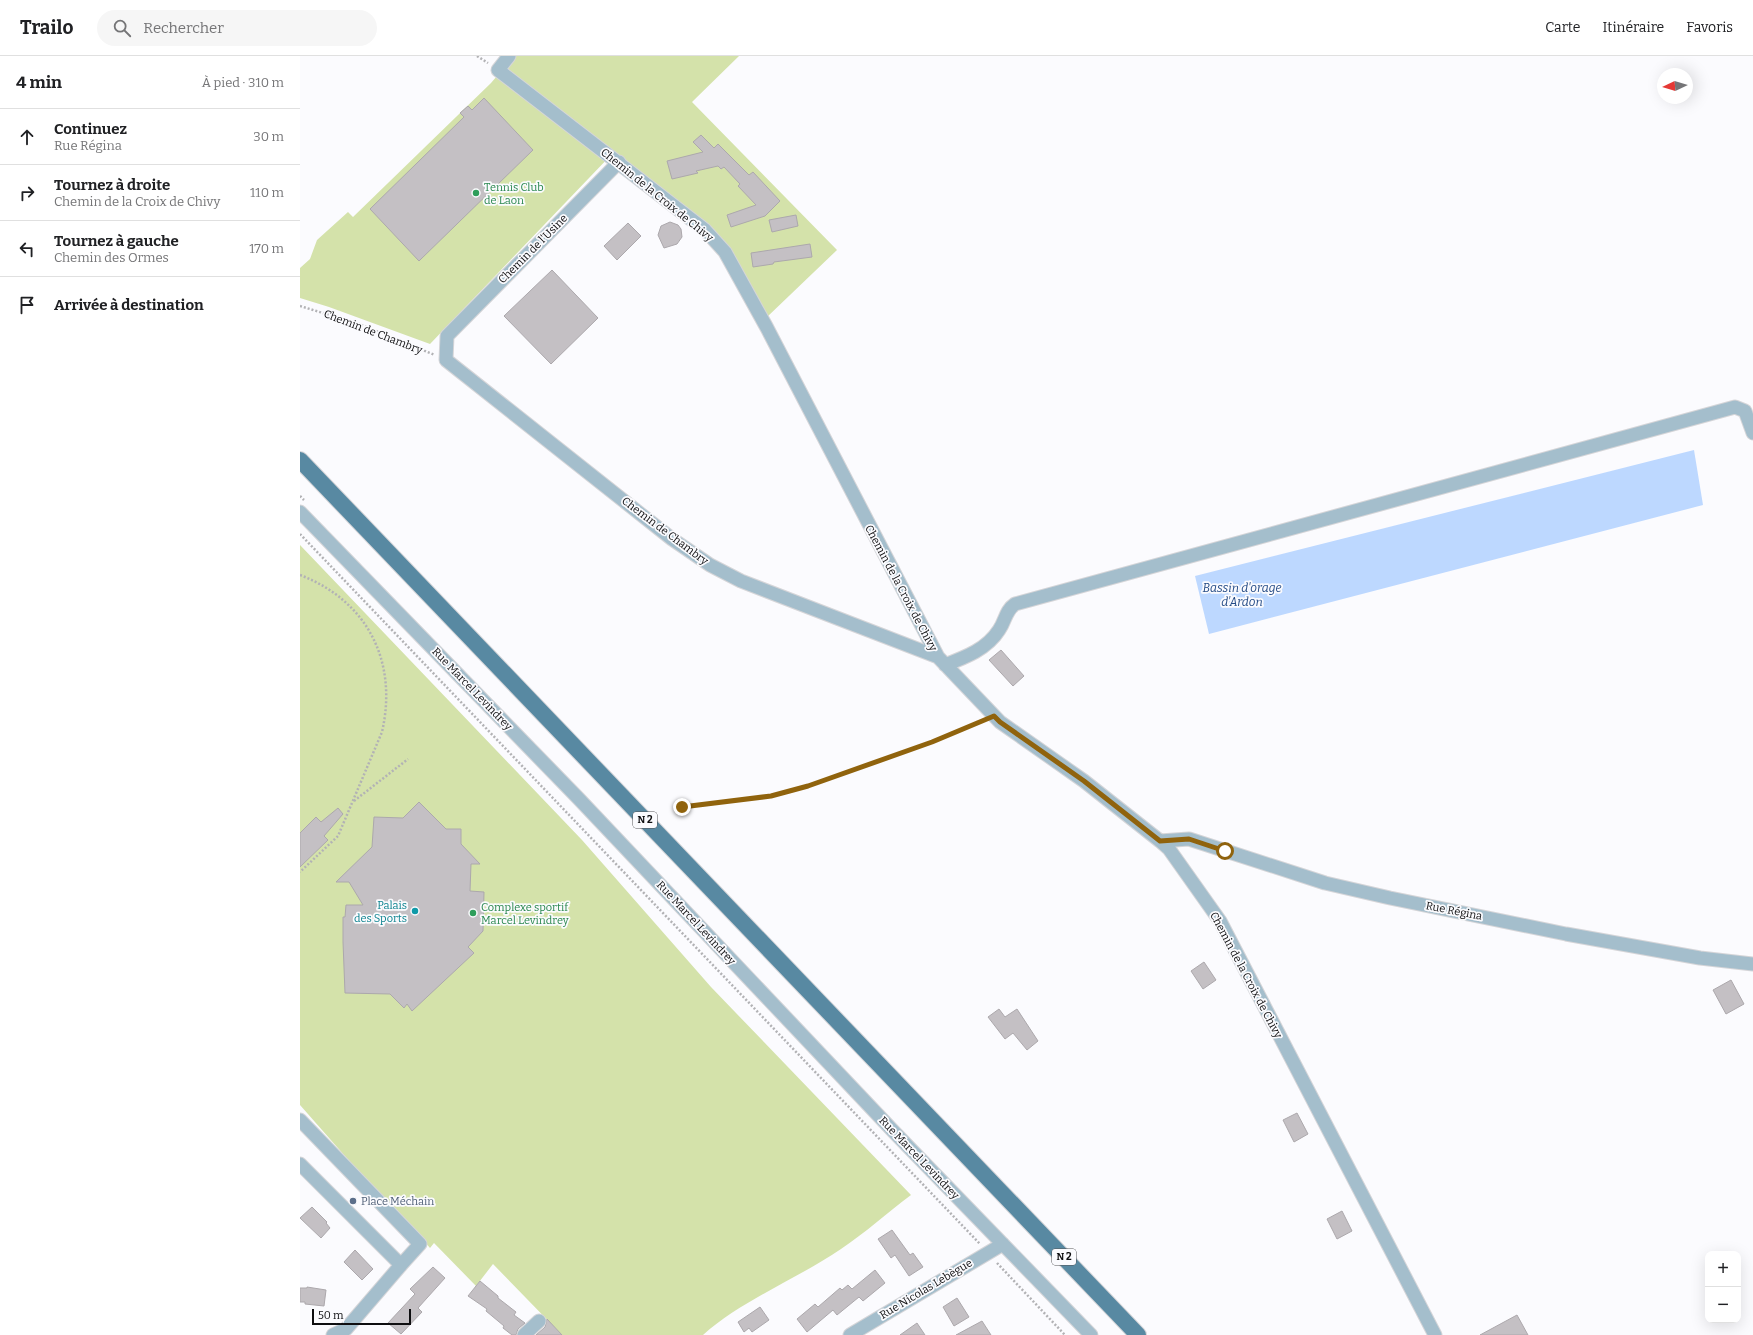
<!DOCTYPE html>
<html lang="fr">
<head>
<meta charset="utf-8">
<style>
	:root { --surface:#fff; --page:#f6f6f6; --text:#202124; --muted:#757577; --line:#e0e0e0 }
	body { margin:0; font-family:Bitter,serif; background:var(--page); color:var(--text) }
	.controls { position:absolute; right:12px; bottom:12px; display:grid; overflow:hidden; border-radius:8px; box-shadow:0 4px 16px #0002 }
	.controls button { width:36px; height:36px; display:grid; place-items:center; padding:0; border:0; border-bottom:1px solid var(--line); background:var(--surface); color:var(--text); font:20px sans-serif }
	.compass { position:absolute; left:1357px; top:12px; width:36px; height:36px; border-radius:50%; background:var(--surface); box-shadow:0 4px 16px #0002; rotate:266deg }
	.scale { position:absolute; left:12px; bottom:10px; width:99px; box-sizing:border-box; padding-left:4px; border:2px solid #0e0e10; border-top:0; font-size:11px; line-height:14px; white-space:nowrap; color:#0e0e10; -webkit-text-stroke:3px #fbfbfe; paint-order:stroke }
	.stop { position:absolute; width:12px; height:12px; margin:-9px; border:3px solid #90630d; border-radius:50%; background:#fff }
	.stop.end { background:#90630d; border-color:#fff; box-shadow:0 1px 4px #0008 }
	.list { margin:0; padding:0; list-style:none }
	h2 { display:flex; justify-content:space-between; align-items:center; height:52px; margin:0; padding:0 16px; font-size:17px }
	h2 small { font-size:13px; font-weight:400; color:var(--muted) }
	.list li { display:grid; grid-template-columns:26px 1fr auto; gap:12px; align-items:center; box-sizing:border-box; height:56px; padding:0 16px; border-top:1px solid var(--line) }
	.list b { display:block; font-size:15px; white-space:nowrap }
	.list p { margin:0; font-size:13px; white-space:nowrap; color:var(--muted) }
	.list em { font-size:13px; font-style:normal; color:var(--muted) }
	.icon { flex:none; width:22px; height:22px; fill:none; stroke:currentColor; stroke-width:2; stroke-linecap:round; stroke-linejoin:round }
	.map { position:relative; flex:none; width:1453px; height:1279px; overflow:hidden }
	header { display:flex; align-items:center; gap:24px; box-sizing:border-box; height:56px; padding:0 20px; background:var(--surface); border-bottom:1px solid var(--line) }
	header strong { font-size:19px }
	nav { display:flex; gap:22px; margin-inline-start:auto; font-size:14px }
	.search { width:280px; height:36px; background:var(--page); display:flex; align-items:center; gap:10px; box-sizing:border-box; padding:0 14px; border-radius:22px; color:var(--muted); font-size:15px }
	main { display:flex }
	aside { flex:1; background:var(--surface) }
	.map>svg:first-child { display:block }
</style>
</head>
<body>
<header>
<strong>Trailo</strong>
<div class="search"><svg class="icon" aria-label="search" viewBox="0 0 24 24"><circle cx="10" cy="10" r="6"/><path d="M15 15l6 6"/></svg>Rechercher</div>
<nav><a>Carte</a><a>Itinéraire</a><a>Favoris</a></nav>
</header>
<main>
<aside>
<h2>4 min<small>À pied · 310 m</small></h2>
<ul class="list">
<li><svg class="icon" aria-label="ahead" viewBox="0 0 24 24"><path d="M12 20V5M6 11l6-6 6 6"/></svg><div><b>Continuez</b><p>Rue Régina</p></div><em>30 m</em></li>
<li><svg class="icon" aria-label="right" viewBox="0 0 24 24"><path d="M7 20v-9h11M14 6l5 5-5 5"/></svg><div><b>Tournez à droite</b><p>Chemin de la Croix de Chivy</p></div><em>110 m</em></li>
<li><svg class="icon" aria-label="left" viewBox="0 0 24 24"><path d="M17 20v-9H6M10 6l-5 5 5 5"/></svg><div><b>Tournez à gauche</b><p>Chemin des Ormes</p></div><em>170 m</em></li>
<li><svg class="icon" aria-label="arrive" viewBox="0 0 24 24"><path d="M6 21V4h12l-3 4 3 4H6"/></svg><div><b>Arrivée à destination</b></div></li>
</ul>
</aside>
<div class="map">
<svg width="1453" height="1279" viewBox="0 0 1453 1279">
	<rect width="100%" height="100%" fill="#fbfbfe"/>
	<!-- green -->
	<path fill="#d4e2aa" d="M214 0H439L392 46 537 194 466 262 422 184 312 98 130 288 29 251 0 242V212L10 203 17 184 48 156 53 161 191 27Z
		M0 489 282 784 411 931 611 1139C587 1157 565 1177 541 1193 497 1223 442 1244 403 1279H262L193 1208 176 1230 134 1187 130 1192 110 1169 104 1167 0 1049Z"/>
	<!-- water -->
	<path fill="#bdd8ff" d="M1394 394 1403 449 909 578 895 520Z"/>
	<!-- building -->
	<path fill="#c4c0c4" stroke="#aca8ac" d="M184 42 233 94 119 205 70 153 164 61 160 57 168 50 172 54Z
		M401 79 414 92 418 88 449 119 453 116 480 145 465 160 431 171 427 159 456 149 438 130 440 128 424 111 421 113 418 110 396 115 398 117 372 123 367 105 403 96 393 86Z
		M496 159 498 170 472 176 469 164Z
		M370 166 378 169 381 173 382 181 377 188 364 192 358 179 361 170Z
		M328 167 341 180 317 204 304 190Z
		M510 188 512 201 474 206 473 208 453 211 451 197Z
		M252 214 298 262 251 308 204 260Z
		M701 594 724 620 713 630 689 604Z
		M119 746 146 773H161V788L180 808H171L170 835 184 836 183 875 168 891 174 897 112 955 107 948 104 952 90 938 45 937 43 886V861H45L46 849H63L49 826H36L72 791 74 761 103 762Z
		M38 752 43 758 24 780 28 784 0 811V777L16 761 21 766Z
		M904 906 916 924 903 933 891 915Z
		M1431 924 1444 948 1426 958 1413 934Z
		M699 953 705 961 717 953 738 985 727 994 713 977 705 983 688 961Z
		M997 1057 1008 1078 994 1086 983 1064Z
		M12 1151 27 1166 26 1167 30 1172 21 1182 0 1162Z
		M1042 1155 1052 1175 1037 1183 1027 1163Z
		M592 1174 610 1199 613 1197 623 1211 609 1220 595 1199 591 1202 578 1183Z
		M55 1194 73 1213 62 1224 44 1206Z
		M133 1211 145 1222 118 1252 122 1256 101 1278 88 1267 115 1238 110 1233Z
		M575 1214 585 1227 563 1245 559 1241 537 1259 533 1254 507 1276 497 1263 515 1248 518 1251 540 1232 542 1234 548 1229 552 1233Z
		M180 1225 198 1240V1242L216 1256 214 1259 225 1267 218 1273 216 1279H212L203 1272 204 1270 186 1255 187 1253 168 1240Z
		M7 1231 26 1234 24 1250 5 1248V1246H0V1232H7Z
		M657 1242 669 1261 654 1270 643 1251Z
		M460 1251 469 1264 452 1276 449 1272 444 1276 438 1266Z
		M1217 1259 1228 1279H1180Z
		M247 1263 262 1279H236L245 1271Z
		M682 1265 691 1279H656Z
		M617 1267 625 1279H600Z"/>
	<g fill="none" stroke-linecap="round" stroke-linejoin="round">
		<defs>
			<path id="minor" d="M209 0 198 14 405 174 425 196 467 272 638 601 700 666 784 725 860 785 869 793 920 865 1135 1279
				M319 106 147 280 146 304 372 483 410 509 441 525 638 601
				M0 456 279 743 595 1077 791 1279
				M645 609C666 601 687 593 699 574 706 564 705 555 715 548L1435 351 1445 355 1453 377
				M860 785 889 783 1025 827 1090 842 1266 878 1400 902 1453 908
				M0 1064 120 1188 101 1209 0 1108
				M33 1279 46 1273 101 1209
				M224 1279 239 1265
				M550 1279 703 1188"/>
			<path id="major" d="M0 404 838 1279"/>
		</defs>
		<!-- minor casing -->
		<use href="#minor" stroke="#d5d5d8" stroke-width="15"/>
		<!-- major casing -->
		<use href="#major" stroke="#d5d5d8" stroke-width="18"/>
		<!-- path -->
		<path stroke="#b2b2b5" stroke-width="2.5" stroke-dasharray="2 2" stroke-linecap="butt" d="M177 0 188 7
			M0 250 59 268 135 299
			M0 440 4 444
			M0 478 680 1188
			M0 519C68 545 98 606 82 676L38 780 0 816
			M54 745 108 703
			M382 751 471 740 508 730 632 686 682 665
			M697 1207 765 1279"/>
		<!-- minor -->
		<use href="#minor" stroke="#a4becc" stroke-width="13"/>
		<!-- major -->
		<use href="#major" stroke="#5889a2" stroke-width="16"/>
	</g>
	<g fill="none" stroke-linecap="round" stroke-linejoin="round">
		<!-- route -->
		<path stroke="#90630d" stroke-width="5" d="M382 751 471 740 508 730 632 686 694 660 700 666 784 725 860 785 889 783 925 795"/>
	</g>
	<!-- markers -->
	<g fill="#2e9e5b" stroke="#fbfbfe" stroke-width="1.5">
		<circle cx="176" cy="137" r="4"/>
		<circle cx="173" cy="857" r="4"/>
	</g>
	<circle fill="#0f9aa8" stroke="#fbfbfe" stroke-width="1.5" cx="115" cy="855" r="4"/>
	<circle fill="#5c6f8a" stroke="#fbfbfe" stroke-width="1.5" cx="53" cy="1145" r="4"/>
	<g text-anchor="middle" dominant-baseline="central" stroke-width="3.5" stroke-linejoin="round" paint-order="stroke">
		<!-- shield labels -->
		<g fill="#fbfbfe" stroke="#555557" stroke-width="1">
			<rect x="333" y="756" width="24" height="16" rx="3"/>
			<rect x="752" y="1193" width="24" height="16" rx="3"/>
		</g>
		<g font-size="10" font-weight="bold" fill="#0e0e10">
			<text x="345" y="764">N 2</text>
			<text x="764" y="1201">N 2</text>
		</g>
		<!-- leisure labels -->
		<g font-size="11" fill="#27864d" stroke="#fbfbfe" text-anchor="start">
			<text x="184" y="131">Tennis Club<tspan x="184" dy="13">de Laon</tspan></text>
			<text x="181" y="851">Complexe sportif<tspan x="181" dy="13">Marcel Levindrey</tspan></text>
		</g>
		<!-- street labels -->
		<g font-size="11" fill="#0e0e10" stroke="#fbfbfe">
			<text transform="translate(357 139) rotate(39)">Chemin de la Croix de Chivy</text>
			<text transform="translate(233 193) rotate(-45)">Chemin de l'Usine</text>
			<text transform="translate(73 276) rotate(21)">Chemin de Chambry</text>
			<text transform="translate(365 475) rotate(37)">Chemin de Chambry</text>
			<text transform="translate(601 532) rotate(62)">Chemin de la Croix de Chivy</text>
			<text transform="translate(172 633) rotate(46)">Rue Marcel Levindrey</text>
			<text transform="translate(1154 855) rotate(11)">Rue Régina</text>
			<text transform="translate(396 867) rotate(47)">Rue Marcel Levindrey</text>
			<text transform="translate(946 919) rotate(62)">Chemin de la Croix de Chivy</text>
			<text transform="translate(619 1102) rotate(46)">Rue Marcel Levindrey</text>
			<text transform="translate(626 1233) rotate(-31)">Rue Nicolas Lebègue</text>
		</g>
		<!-- culture labels -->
		<g font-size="11" fill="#0d838f" stroke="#fbfbfe" text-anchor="end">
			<text x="107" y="849">Palais<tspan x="107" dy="13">des Sports</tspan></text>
		</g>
		<!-- service labels -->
		<g font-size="11" fill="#4e5e75" stroke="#fbfbfe" text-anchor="start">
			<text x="61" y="1145">Place Méchain</text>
		</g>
		<!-- water labels -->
		<g font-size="12" font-style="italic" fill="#244b86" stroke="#fbfbfe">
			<text x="942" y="532">Bassin d'orage<tspan x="942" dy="14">d'Ardon</tspan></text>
		</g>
	</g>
</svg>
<div class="controls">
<button>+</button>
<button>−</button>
</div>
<svg class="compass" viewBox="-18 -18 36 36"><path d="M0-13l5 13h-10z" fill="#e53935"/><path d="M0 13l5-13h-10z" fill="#757577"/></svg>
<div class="scale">50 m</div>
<div class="stop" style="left:925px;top:795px"></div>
<div class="stop end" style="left:382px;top:751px"></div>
</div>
</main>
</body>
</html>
